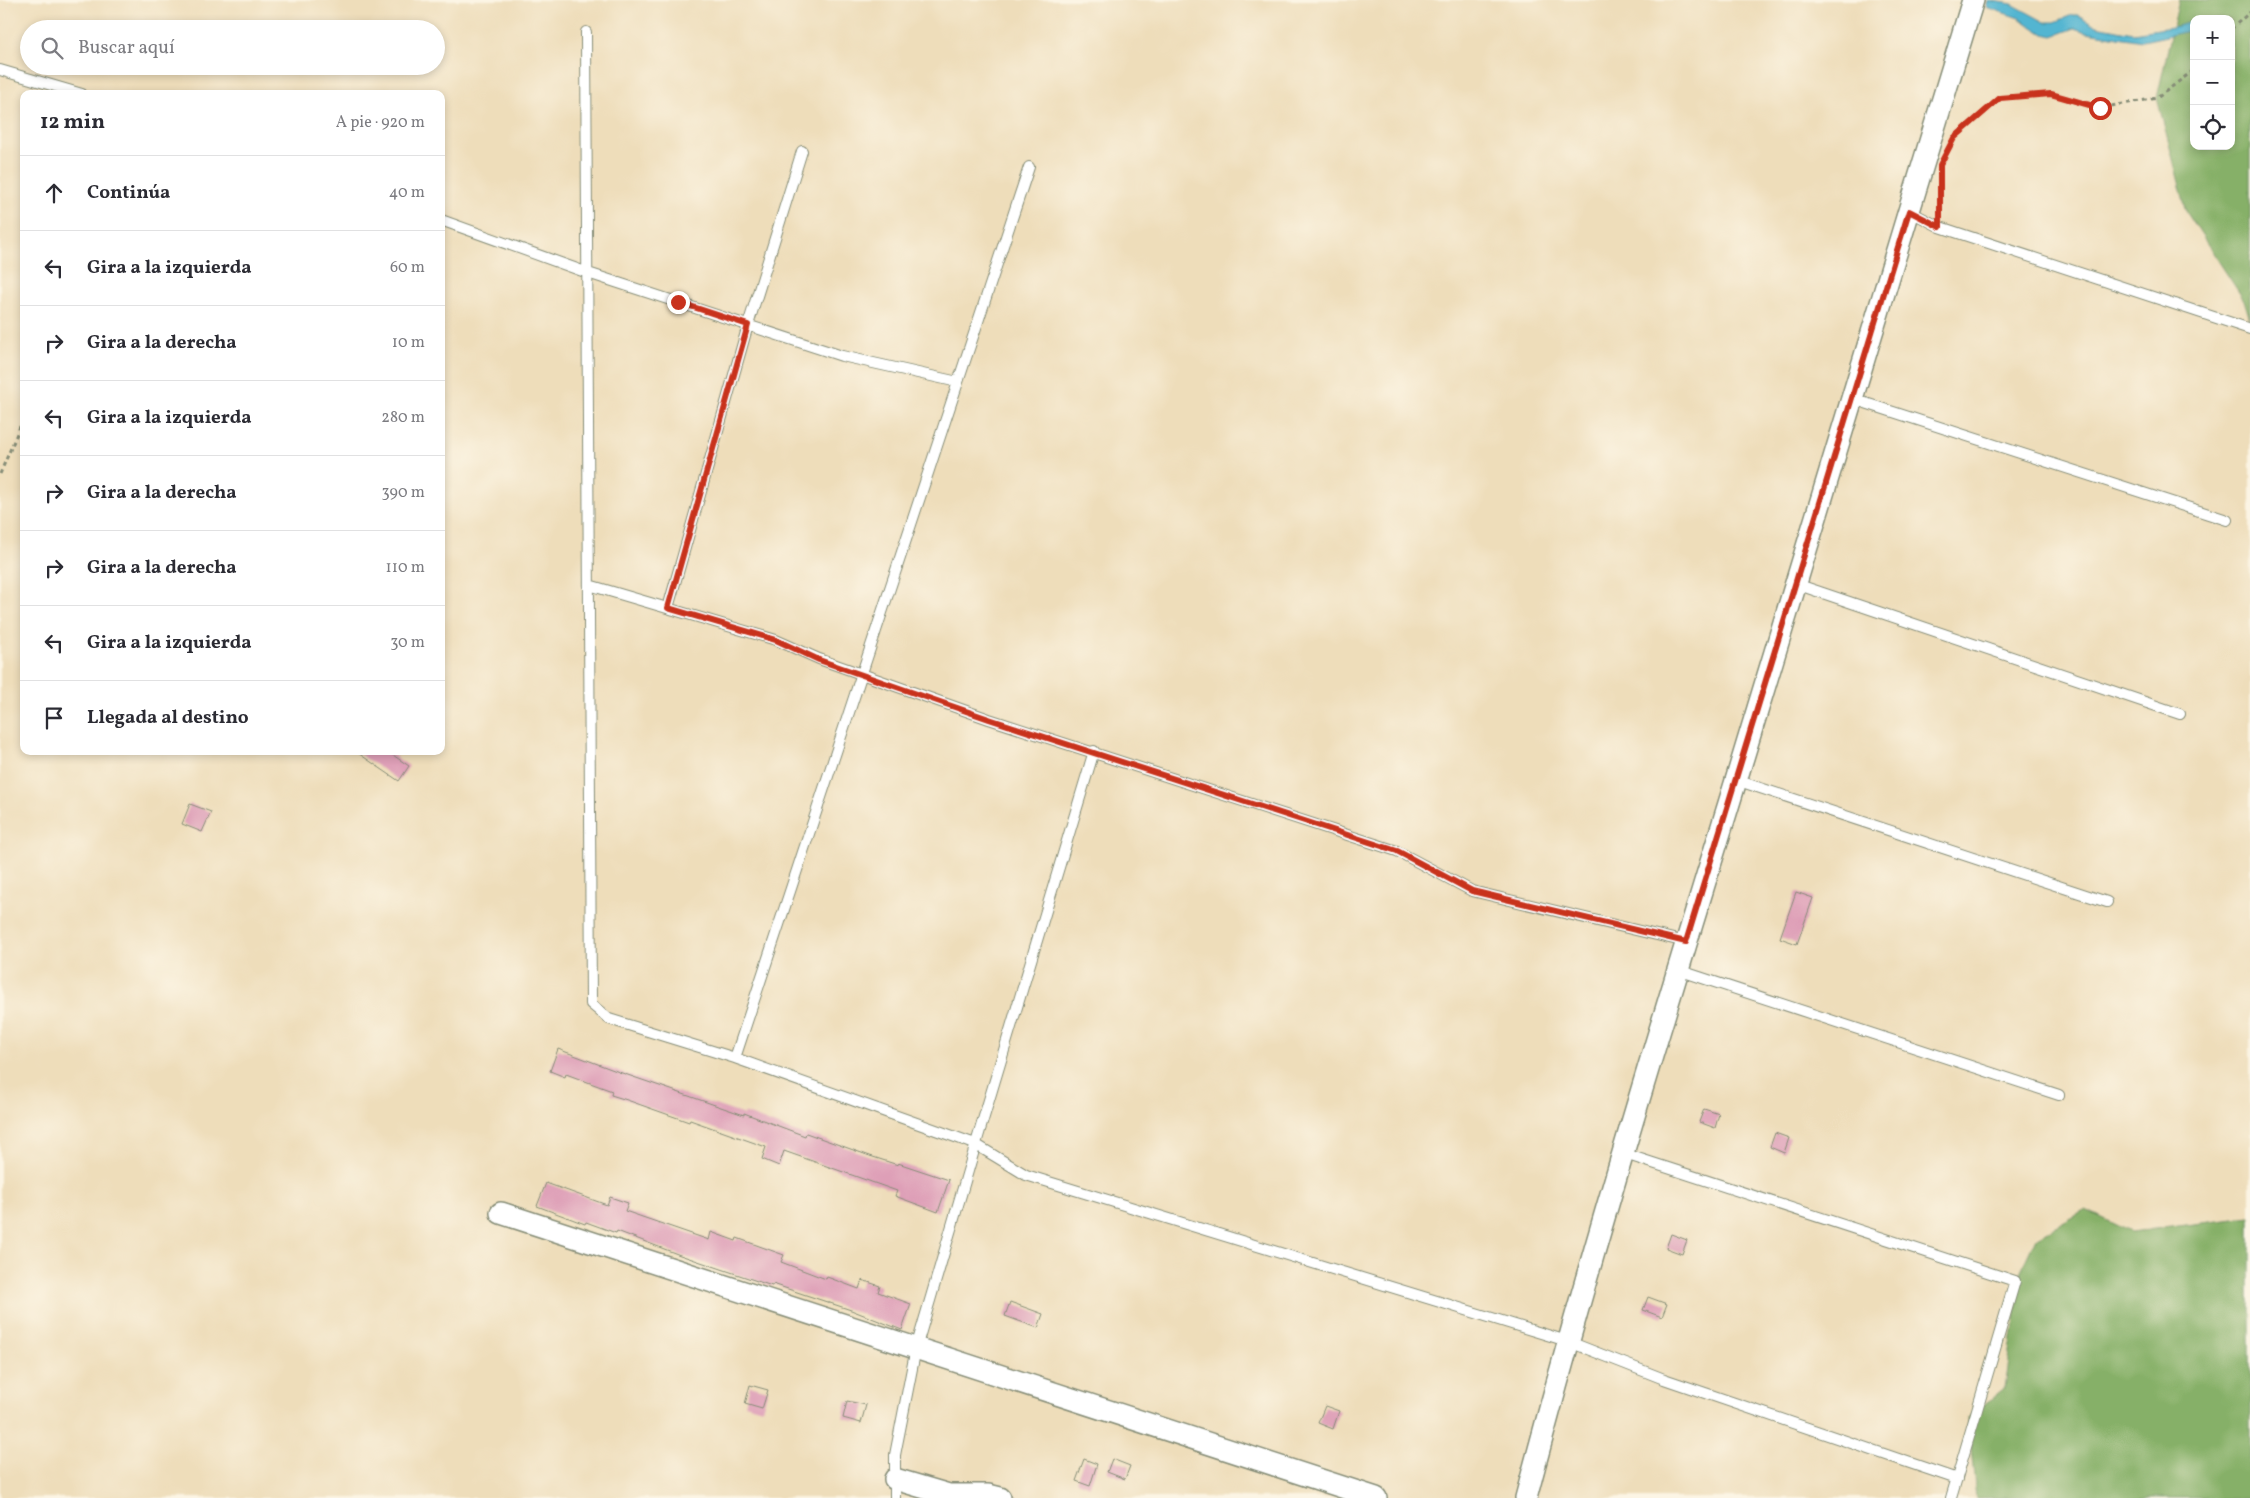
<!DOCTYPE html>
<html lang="es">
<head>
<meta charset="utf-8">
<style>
	:root { --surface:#fff; --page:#f2f2f3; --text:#2b2b33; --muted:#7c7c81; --line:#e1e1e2 }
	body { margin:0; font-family:Vollkorn,serif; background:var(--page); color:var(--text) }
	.controls { position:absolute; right:15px; top:15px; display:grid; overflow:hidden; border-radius:10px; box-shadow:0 2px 8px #0003 }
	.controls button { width:45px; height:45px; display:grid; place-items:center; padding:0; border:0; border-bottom:1px solid var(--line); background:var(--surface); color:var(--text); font:25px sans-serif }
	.stop { position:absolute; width:15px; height:15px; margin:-11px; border:4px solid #c8321e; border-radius:50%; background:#fff }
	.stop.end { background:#c8321e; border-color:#fff; box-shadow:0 1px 5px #0008 }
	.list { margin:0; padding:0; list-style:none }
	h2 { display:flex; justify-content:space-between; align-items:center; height:65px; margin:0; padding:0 20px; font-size:21px }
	h2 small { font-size:16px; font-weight:400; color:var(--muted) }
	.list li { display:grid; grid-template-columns:32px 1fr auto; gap:15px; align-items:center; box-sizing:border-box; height:75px; padding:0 20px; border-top:1px solid var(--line) }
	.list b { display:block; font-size:19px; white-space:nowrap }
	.list em { font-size:16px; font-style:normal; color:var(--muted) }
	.icon { flex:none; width:28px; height:28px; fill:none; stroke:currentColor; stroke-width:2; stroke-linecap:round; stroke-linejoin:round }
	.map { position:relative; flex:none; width:2250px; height:1498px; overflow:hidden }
	.search { position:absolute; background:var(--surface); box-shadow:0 2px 8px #0003; left:20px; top:20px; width:425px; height:55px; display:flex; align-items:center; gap:12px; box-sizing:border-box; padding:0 18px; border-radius:28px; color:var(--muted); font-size:19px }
	.panel { position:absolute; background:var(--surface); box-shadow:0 2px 8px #0003; left:20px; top:90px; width:425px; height:665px; border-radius:10px }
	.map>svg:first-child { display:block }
</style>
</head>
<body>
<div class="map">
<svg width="2250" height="1498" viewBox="0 0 2250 1498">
	<rect width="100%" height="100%" fill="#fcf5e5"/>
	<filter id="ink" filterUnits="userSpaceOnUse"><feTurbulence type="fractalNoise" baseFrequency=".02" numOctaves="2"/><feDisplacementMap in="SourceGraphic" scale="10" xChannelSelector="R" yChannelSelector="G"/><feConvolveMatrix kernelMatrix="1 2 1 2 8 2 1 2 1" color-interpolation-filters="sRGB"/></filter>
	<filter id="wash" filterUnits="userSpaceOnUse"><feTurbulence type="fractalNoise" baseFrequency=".0096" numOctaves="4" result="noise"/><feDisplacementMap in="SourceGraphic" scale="20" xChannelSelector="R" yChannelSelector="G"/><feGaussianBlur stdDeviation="1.12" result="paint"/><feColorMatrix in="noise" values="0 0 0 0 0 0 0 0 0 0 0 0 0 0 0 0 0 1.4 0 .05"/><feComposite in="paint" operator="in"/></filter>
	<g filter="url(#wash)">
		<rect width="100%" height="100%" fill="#eeddba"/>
		<!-- forest -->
		<path fill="#86b067" stroke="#52764e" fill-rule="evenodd" d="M2179 0H2250V319L2244 300 2187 213 2157 98ZM2194 19H2231V146H2194Z
			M2086 1210 2131 1232 2250 1217V1498H1976L1968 1417 2005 1388 2022 1268 2036 1238Z"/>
		<!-- water -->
		<path fill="#52b5d1" stroke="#387982" d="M1988 0 2012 4 2045 22H2055L2072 15H2078L2097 26 2133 33 2178 26 2194 21V30L2143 41 2087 32 2075 28 2053 36 2044 34 2019 18 1986 7Z"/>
		<g id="blocks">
			<!-- building -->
			<path fill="#de9fb7" d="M355 751H387L409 766 399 781Z
				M190 804 211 812 202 832 182 824Z
				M1796 892 1813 898 1797 944 1780 938Z
				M558 1049 619 1072 744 1115V1113L805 1136 806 1133 870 1156 898 1165V1163L949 1180 938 1212 895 1196 897 1191 784 1151 779 1166 762 1159 766 1147 690 1120 689 1122 627 1100 611 1095 612 1091 566 1074 565 1077 550 1071Z
				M1704 1109 1719 1114 1715 1128 1699 1122Z
				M1775 1133 1789 1138 1784 1153 1770 1147Z
				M546 1183 607 1205 610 1197 628 1203 625 1211 709 1240 711 1232 736 1241 737 1238 784 1255 781 1262 826 1279 827 1277 859 1289 862 1280 880 1286 878 1292 911 1304 902 1330 851 1310 773 1284 772 1286 680 1255 617 1231 616 1233 586 1222 585 1224 537 1206Z
				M1671 1234 1687 1240 1682 1254 1666 1248Z
				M1648 1297 1667 1304 1662 1317 1643 1310Z
				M1010 1302 1043 1314 1038 1328 1005 1316Z
				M750 1385 768 1390 762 1409 745 1404Z
				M847 1401 866 1405 861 1423 843 1418Z
				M1325 1406 1339 1411 1333 1429 1318 1423Z
				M1084 1459 1097 1464 1090 1486 1076 1481Z
				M1112 1459 1130 1466 1125 1479 1107 1472Z"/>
		</g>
	</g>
	<g filter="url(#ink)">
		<use href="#blocks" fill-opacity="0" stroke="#868d77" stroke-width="1"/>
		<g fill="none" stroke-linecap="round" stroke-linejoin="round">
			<defs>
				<path id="lane" d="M586 32 591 1004 609 1019 735 1058 975 1144 1026 1175 1567 1341 1664 1379 1957 1479
					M0 70 82 94
					M1909 211 1940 227 2250 329
					M441 220 588 273 842 356 958 382
					M1853 399 2227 520
					M1796 584 2180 714
					M589 585 776 640 819 659 989 719 1397 851 1472 891 1686 942
					M668 608 748 325 802 151
					M1736 780 2107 902
					M1678 970 2059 1095
					M735 1058 1029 167
					M1622 1153 2015 1281 1951 1498
					M895 1498V1455L916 1348 980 1130 1094 751"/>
				<path id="street" d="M501 1213 1376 1498
					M895 1479 949 1495H988L1000 1498
					M1526 1498C1590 1255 1664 1015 1738 774 1817 516 1895 258 1973 0"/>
			</defs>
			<!-- lane casing -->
			<use href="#lane" stroke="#868d77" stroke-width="12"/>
			<!-- street casing -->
			<use href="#street" stroke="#868d77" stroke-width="24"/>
			<!-- path -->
			<path stroke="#868d77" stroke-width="3" stroke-dasharray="4 4" stroke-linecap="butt" d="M2231 29 2250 12
				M1953 139 2000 98 2051 94 2100 108 2157 98 2194 70
				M1940 211V180
				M0 474 24 417"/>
			<!-- lane -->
			<use href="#lane" stroke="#fff" stroke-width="10"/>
			<!-- street -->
			<use href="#street" stroke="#fff" stroke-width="21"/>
		</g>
	</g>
	<g fill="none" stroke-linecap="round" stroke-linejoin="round" filter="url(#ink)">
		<!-- route -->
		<path stroke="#c8321e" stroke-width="6" d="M678 302 748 325 668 608 776 640 819 660 989 719 1397 851 1472 891 1686 942 1909 211 1940 227V165L1954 138 2000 98 2051 94 2100 108"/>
	</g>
</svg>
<div class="controls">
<button>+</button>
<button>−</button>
<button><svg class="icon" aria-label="locate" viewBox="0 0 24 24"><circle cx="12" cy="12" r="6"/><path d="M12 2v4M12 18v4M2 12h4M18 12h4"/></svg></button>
</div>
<div class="stop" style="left:2100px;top:108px"></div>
<div class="stop end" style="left:678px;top:302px"></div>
<div class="search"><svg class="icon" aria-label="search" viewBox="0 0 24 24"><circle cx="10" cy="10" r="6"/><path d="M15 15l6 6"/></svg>Buscar aquí</div>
<section class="panel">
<h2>12 min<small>A pie · 920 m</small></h2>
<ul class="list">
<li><svg class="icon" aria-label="ahead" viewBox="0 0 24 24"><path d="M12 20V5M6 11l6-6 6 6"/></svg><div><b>Continúa</b></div><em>40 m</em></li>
<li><svg class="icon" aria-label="left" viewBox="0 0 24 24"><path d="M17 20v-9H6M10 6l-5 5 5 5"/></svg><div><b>Gira a la izquierda</b></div><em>60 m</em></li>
<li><svg class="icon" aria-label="right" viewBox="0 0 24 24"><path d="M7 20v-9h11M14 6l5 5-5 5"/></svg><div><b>Gira a la derecha</b></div><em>10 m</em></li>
<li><svg class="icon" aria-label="left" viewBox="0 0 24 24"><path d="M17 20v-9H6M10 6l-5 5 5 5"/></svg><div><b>Gira a la izquierda</b></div><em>280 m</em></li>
<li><svg class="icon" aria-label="right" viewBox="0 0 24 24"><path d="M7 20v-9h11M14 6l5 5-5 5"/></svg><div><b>Gira a la derecha</b></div><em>390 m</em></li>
<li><svg class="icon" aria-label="right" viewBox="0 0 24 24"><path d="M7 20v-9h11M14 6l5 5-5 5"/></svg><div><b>Gira a la derecha</b></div><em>110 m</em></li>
<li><svg class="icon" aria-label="left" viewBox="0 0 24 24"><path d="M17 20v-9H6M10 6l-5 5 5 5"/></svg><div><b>Gira a la izquierda</b></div><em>30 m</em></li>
<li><svg class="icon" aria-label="arrive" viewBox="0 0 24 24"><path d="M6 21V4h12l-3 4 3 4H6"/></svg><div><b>Llegada al destino</b></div></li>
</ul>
</section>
</div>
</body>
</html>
